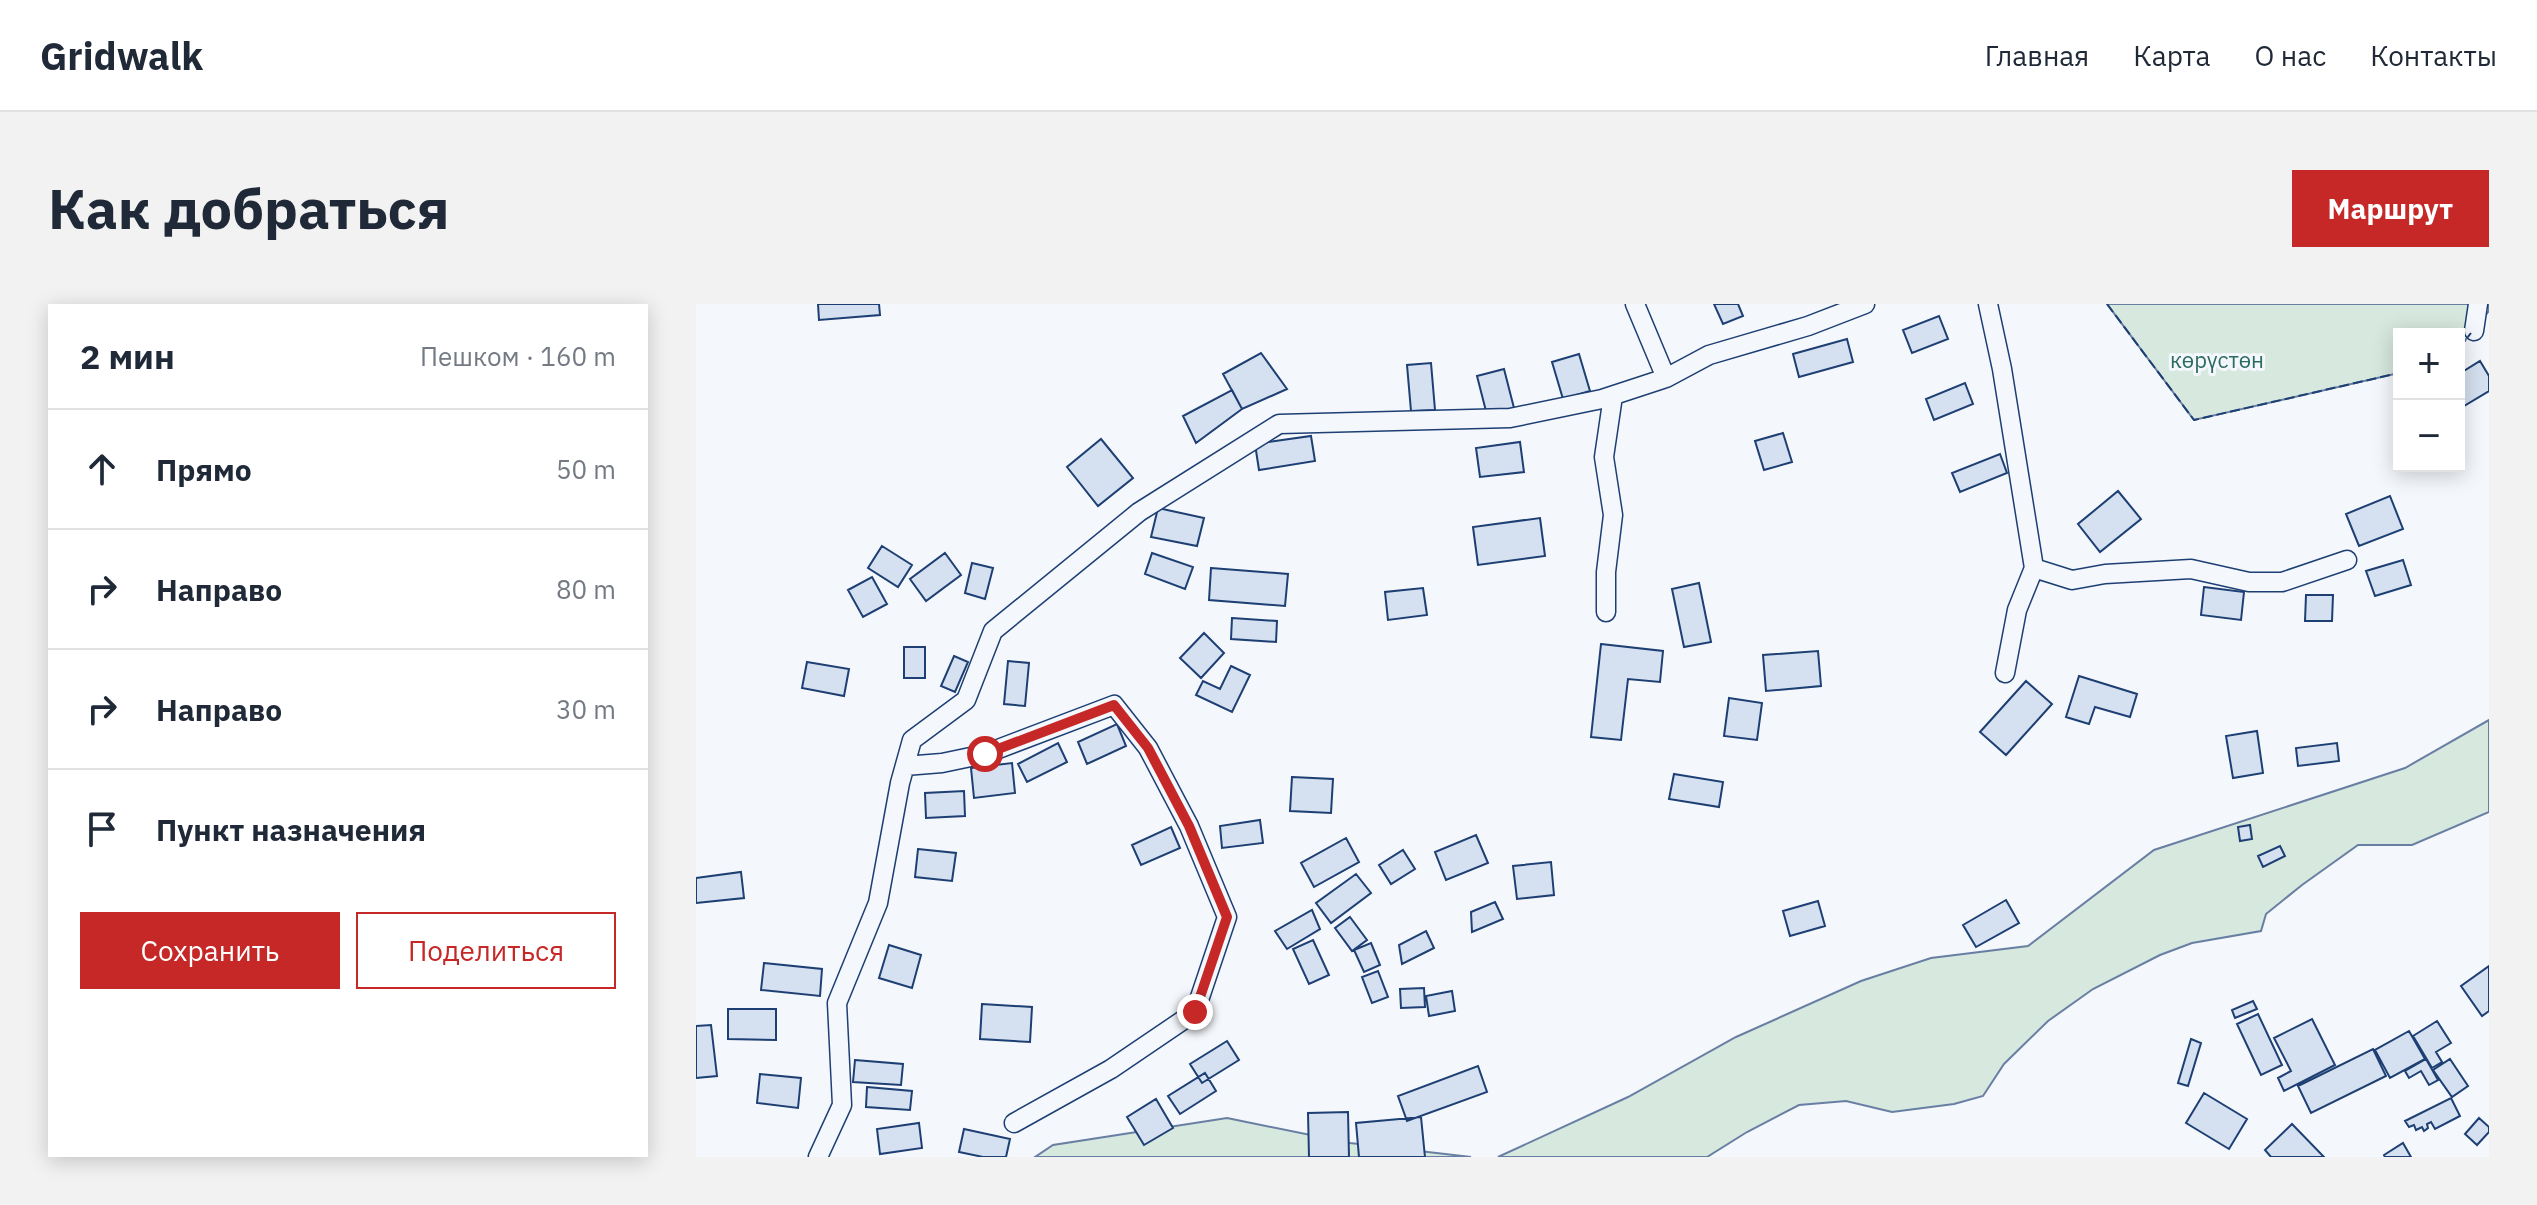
<!DOCTYPE html>
<html lang="ru">
<head>
<meta charset="utf-8">
<style>
	:root { --surface:#fff; --page:#f2f2f3; --text:#1f2937; --muted:#747a83; --line:#e0e1e3; --accent:#c62828 }
	body { margin:0; font-family:"IBM Plex Sans",sans-serif; background:var(--page); color:var(--text) }
	.controls { position:absolute; right:24px; top:24px; display:grid; overflow:hidden; border-radius:0px; box-shadow:0 4px 20px #0003 }
	.controls button { width:72px; height:72px; display:grid; place-items:center; padding:0; border:0; border-bottom:2px solid var(--line); background:var(--surface); color:var(--text); font:40px sans-serif }
	.stop { position:absolute; width:24px; height:24px; margin:-18px; border:6px solid #c62828; border-radius:50%; background:#fff }
	.stop.end { background:#c62828; border-color:#fff; box-shadow:0 2px 8px #0008 }
	.list { margin:0; padding:0; list-style:none }
	h2 { display:flex; justify-content:space-between; align-items:center; height:104px; margin:0; padding:0 32px; font-size:34px }
	h2 small { font-size:26px; font-weight:400; color:var(--muted) }
	.list li { display:grid; grid-template-columns:52px 1fr auto; gap:24px; align-items:center; box-sizing:border-box; height:120px; padding:0 32px; border-top:2px solid var(--line) }
	.list b { display:block; font-size:30px; white-space:nowrap }
	.list em { font-size:26px; font-style:normal; color:var(--muted) }
	.actions { display:flex; gap:16px; padding:24px 32px }
	.actions a { flex:1; padding:18px 0; border:2px solid var(--accent); border-radius:0px; text-align:center; font-size:28px; color:var(--accent) }
	.actions .main { background:var(--accent); color:#fff }
	.icon { flex:none; width:44px; height:44px; fill:none; stroke:currentColor; stroke-width:2; stroke-linecap:round; stroke-linejoin:round }
	.map { position:relative; flex:none; width:1793px; height:853px; overflow:hidden; border-radius:0px }
	header { display:flex; align-items:center; gap:48px; box-sizing:border-box; height:112px; padding:0 40px; background:var(--surface); border-bottom:2px solid var(--line) }
	header strong { font-size:38px }
	nav { display:flex; gap:44px; margin-inline-start:auto; font-size:28px }
	.intro { display:flex; align-items:center; justify-content:space-between; box-sizing:border-box; height:192px; padding:0 48px }
	h1 { margin:0; font-size:56px }
	.button { padding:20px 36px; border-radius:0px; background:var(--accent); color:#fff; font-size:28px; font-weight:700 }
	main { display:flex; gap:48px; padding:0 48px }
	aside { flex:1; background:var(--surface); border-radius:0px; box-shadow:0 4px 20px #0003 }
	.map>svg:first-child { display:block }
</style>
</head>
<body>
<header>
<strong>Gridwalk</strong>
<nav><a>Главная</a><a>Карта</a><a>О нас</a><a>Контакты</a></nav>
</header>
<div class="intro"><h1>Как добраться</h1><a class="button">Маршрут</a></div>
<main>
<aside>
<h2>2 мин<small>Пешком · 160 m</small></h2>
<ul class="list">
<li><svg class="icon" aria-label="ahead" viewBox="0 0 24 24"><path d="M12 20V5M6 11l6-6 6 6"/></svg><div><b>Прямо</b></div><em>50 m</em></li>
<li><svg class="icon" aria-label="right" viewBox="0 0 24 24"><path d="M7 20v-9h11M14 6l5 5-5 5"/></svg><div><b>Направо</b></div><em>80 m</em></li>
<li><svg class="icon" aria-label="right" viewBox="0 0 24 24"><path d="M7 20v-9h11M14 6l5 5-5 5"/></svg><div><b>Направо</b></div><em>30 m</em></li>
<li><svg class="icon" aria-label="arrive" viewBox="0 0 24 24"><path d="M6 21V4h12l-3 4 3 4H6"/></svg><div><b>Пункт назначения</b></div></li>
</ul>
<div class="actions"><a class="main">Сохранить</a><a>Поделиться</a></div>
</aside>
<div class="map">
<svg width="1793" height="853" viewBox="0 0 1793 853">
	<rect width="100%" height="100%" fill="#f4f7fb"/>
	<!-- green -->
	<path fill="#d7e8df" stroke="#687fa3" stroke-width="2" d="M1411 0H1793V7L1763 44V30H1703V69L1498 116Z
		M1793 416V508L1716 541H1662L1606 581 1570 610 1565 627 1496 639 1464 651 1397 685 1352 717 1308 760 1287 792 1258 800 1196 808 1150 797 1103 801 1051 828 1011 853H802L932 793 1040 733 1165 677 1235 654 1332 642 1458 546 1709 464Z
		M531 814 654 839 775 853H339L357 841Z"/>
	<!-- building -->
	<path fill="#d5e0f0" stroke="#1d3f73" stroke-width="2" d="M122 0H183L184 11 123 16Z
		M1018 0H1042L1047 12 1027 20Z
		M1243 12 1252 35 1216 49 1207 26Z
		M1151 35 1157 58 1103 73 1097 50Z
		M565 49 591 85 546 105 527 70Z
		M883 50 894 87 867 95 856 58Z
		M1784 57 1793 72V87L1763 105V70Z
		M735 59 739 106 715 107 711 61Z
		M808 65 818 104 791 111 781 72Z
		M1269 79 1277 100 1238 116 1230 95Z
		M536 86 546 105 500 139 487 112Z
		M1087 129 1096 158 1068 166 1059 137Z
		M615 132 619 157 563 166 559 140Z
		M405 135 437 174 402 202 371 163Z
		M824 138 828 168 784 173 780 144Z
		M1304 150 1311 169 1264 188 1256 169Z
		M1422 187 1445 215 1404 248 1382 220Z
		M1694 192 1707 225 1663 242 1650 210Z
		M462 204 508 214 501 242 455 233Z
		M844 214 849 252 782 261 777 223Z
		M186 242 216 261 202 283 172 264Z
		M249 249 265 271 230 297 214 275Z
		M456 249 497 263 489 285 449 270Z
		M1707 256 1715 281 1679 292 1670 267Z
		M276 259 297 264 289 295 269 289Z
		M515 264 592 270 589 302 513 296Z
		M176 273 191 300 167 313 152 286Z
		M1003 279 1015 338 988 343 976 285Z
		M1508 283 1548 288 1545 316 1505 311Z
		M727 284 731 311 692 316 689 288Z
		M1610 291H1637L1636 317H1609Z
		M536 314 581 317 580 338 535 335Z
		M508 329 528 349 505 374 484 354Z
		M905 340 967 347 964 378 932 375 925 436 895 433Z
		M208 343H229V374H208Z
		M1122 347 1125 382 1070 387 1067 351Z
		M258 352 272 358 259 388 245 382Z
		M312 357 333 359 329 402 308 400Z
		M111 358 153 365 148 392 106 384Z
		M535 362 554 371 536 408 500 391 507 377 524 385Z
		M1383 372 1441 390 1434 413 1399 403 1393 420 1370 413Z
		M1330 377 1356 400 1310 451 1284 428Z
		M1033 394 1066 399 1061 436 1028 432Z
		M421 420 430 442 391 460 382 438Z
		M1561 427 1567 469 1537 474 1530 432Z
		M362 439 371 458 331 478 322 460Z
		M1641 439 1643 457 1602 462 1600 444Z
		M316 459 319 489 278 494 275 464Z
		M978 470 1027 478 1023 503 973 495Z
		M596 473 637 475 635 509 594 507Z
		M268 487 269 512 230 514 229 489Z
		M564 516 567 539 526 544 524 522Z
		M1554 521 1556 535 1544 537 1542 523Z
		M475 523 484 544 445 561 436 541Z
		M780 531 792 559 750 576 739 548Z
		M650 534 663 558 618 583 605 559Z
		M1584 542 1589 552 1567 563 1562 552Z
		M222 545 260 549 256 577 219 573Z
		M707 546 719 565 695 580 683 561Z
		M855 558 858 591 821 595 817 562Z
		M45 568 48 594 0 599V574Z
		M660 570 675 589 635 619 620 599Z
		M1310 596 1323 619 1280 643 1267 621Z
		M1122 597 1129 622 1094 632 1087 607Z
		M799 598 807 615 776 628 775 608Z
		M616 606 624 625 591 645 579 627Z
		M654 613 671 636 656 647 639 624Z
		M730 627 738 644 706 660 703 641Z
		M617 636 633 671 613 680 597 645Z
		M675 639 684 661 668 668 658 646Z
		M193 641 225 651 216 684 183 674Z
		M68 659 126 665 124 692 65 686Z
		M1793 662V707L1786 712 1765 682Z
		M682 667 692 693 676 699 666 673Z
		M728 684 729 703 705 704 704 685Z
		M756 687 759 707 733 712 730 692Z
		M1557 697 1561 705 1539 714 1536 706Z
		M286 700 336 703 334 738 284 735Z
		M32 705H80V736L32 735Z
		M1562 710 1586 761 1565 771 1541 720Z
		M1616 715 1639 761 1588 787 1582 774 1595 767 1578 734Z
		M1741 717 1755 739 1740 748 1746 758 1736 764 1717 732Z
		M15 721 21 772 0 774V722Z
		M1713 727 1729 755 1694 774 1679 746Z
		M1495 735 1505 739 1492 782 1482 779Z
		M531 737 543 756 506 779 494 760Z
		M1677 745 1690 772 1615 809 1602 782Z
		M1730 755 1742 776 1733 781 1725 767 1713 774 1709 767Z
		M1754 755 1772 782 1756 793 1737 766Z
		M159 756 207 760 205 781 157 778Z
		M782 762 791 788 711 817 702 792Z
		M509 769 520 787 484 810 472 792Z
		M64 770 105 774 102 804 61 799Z
		M171 783 216 787 214 806 170 803Z
		M1508 789 1551 815 1533 845 1490 819Z
		M1755 794 1764 812 1739 825 1735 818 1731 820 1732 824 1728 827 1726 823 1720 826 1718 821 1713 823 1709 817Z
		M460 795 477 824 448 841 431 813Z
		M652 808 653 853H613L612 809Z
		M725 813 729 853H663L660 819Z
		M1783 814 1793 823V828L1781 841 1769 830Z
		M223 819 226 844 184 850 181 825Z
		M1596 820 1628 853H1575L1569 846Z
		M268 825 314 835 310 853H287L263 848Z
		M1707 839 1715 853H1689L1688 851Z"/>
	<g fill="none" stroke-linecap="round" stroke-linejoin="round">
		<defs>
			<path id="street" d="M1292 0 1306 65 1338 264 1321 306 1309 369
				M1778 27 1782 0
				M970 74 1013 51 1112 22 1169 0
				M1338 264 1376 276 1409 270 1495 265 1553 278H1586L1651 256
				M910 308V268L917 211 908 153 917 92
				M209 462 246 459 289 450 418 401 452 444 493 522 531 613 499 708 415 765 318 819
				M122 853 146 801 141 699 182 599 204 479 216 436 270 396 297 327 443 208 583 120 814 114 906 95 970 74 939 0"/>
		</defs>
		<!-- street casing -->
		<use href="#street" stroke="#1d3f73" stroke-width="21"/>
		<!-- street -->
		<use href="#street" stroke="#f4f7fb" stroke-width="18"/>
		<!-- fence -->
		<path stroke="#1d3f73" stroke-width="2" stroke-dasharray="10 4" stroke-linecap="butt" d="M1411 0 1498 116 1703 69
			M1763 44 1775 29"/>
	</g>
	<g fill="none" stroke-linecap="round" stroke-linejoin="round">
		<!-- route -->
		<path stroke="#c62828" stroke-width="10" d="M289 450 418 401 452 444 493 522 531 613 499 708"/>
	</g>
	<g text-anchor="middle" dominant-baseline="central" stroke-width="6" stroke-linejoin="round" paint-order="stroke">
		<!-- park labels -->
		<g font-size="22" fill="#2c6c60" stroke="#f4f7fb">
			<text x="1521" y="55">көрүстөн</text>
		</g>
	</g>
</svg>
<div class="controls">
<button>+</button>
<button>−</button>
</div>
<div class="stop" style="left:289px;top:450px"></div>
<div class="stop end" style="left:499px;top:708px"></div>
</div>
</main>
</body>
</html>
